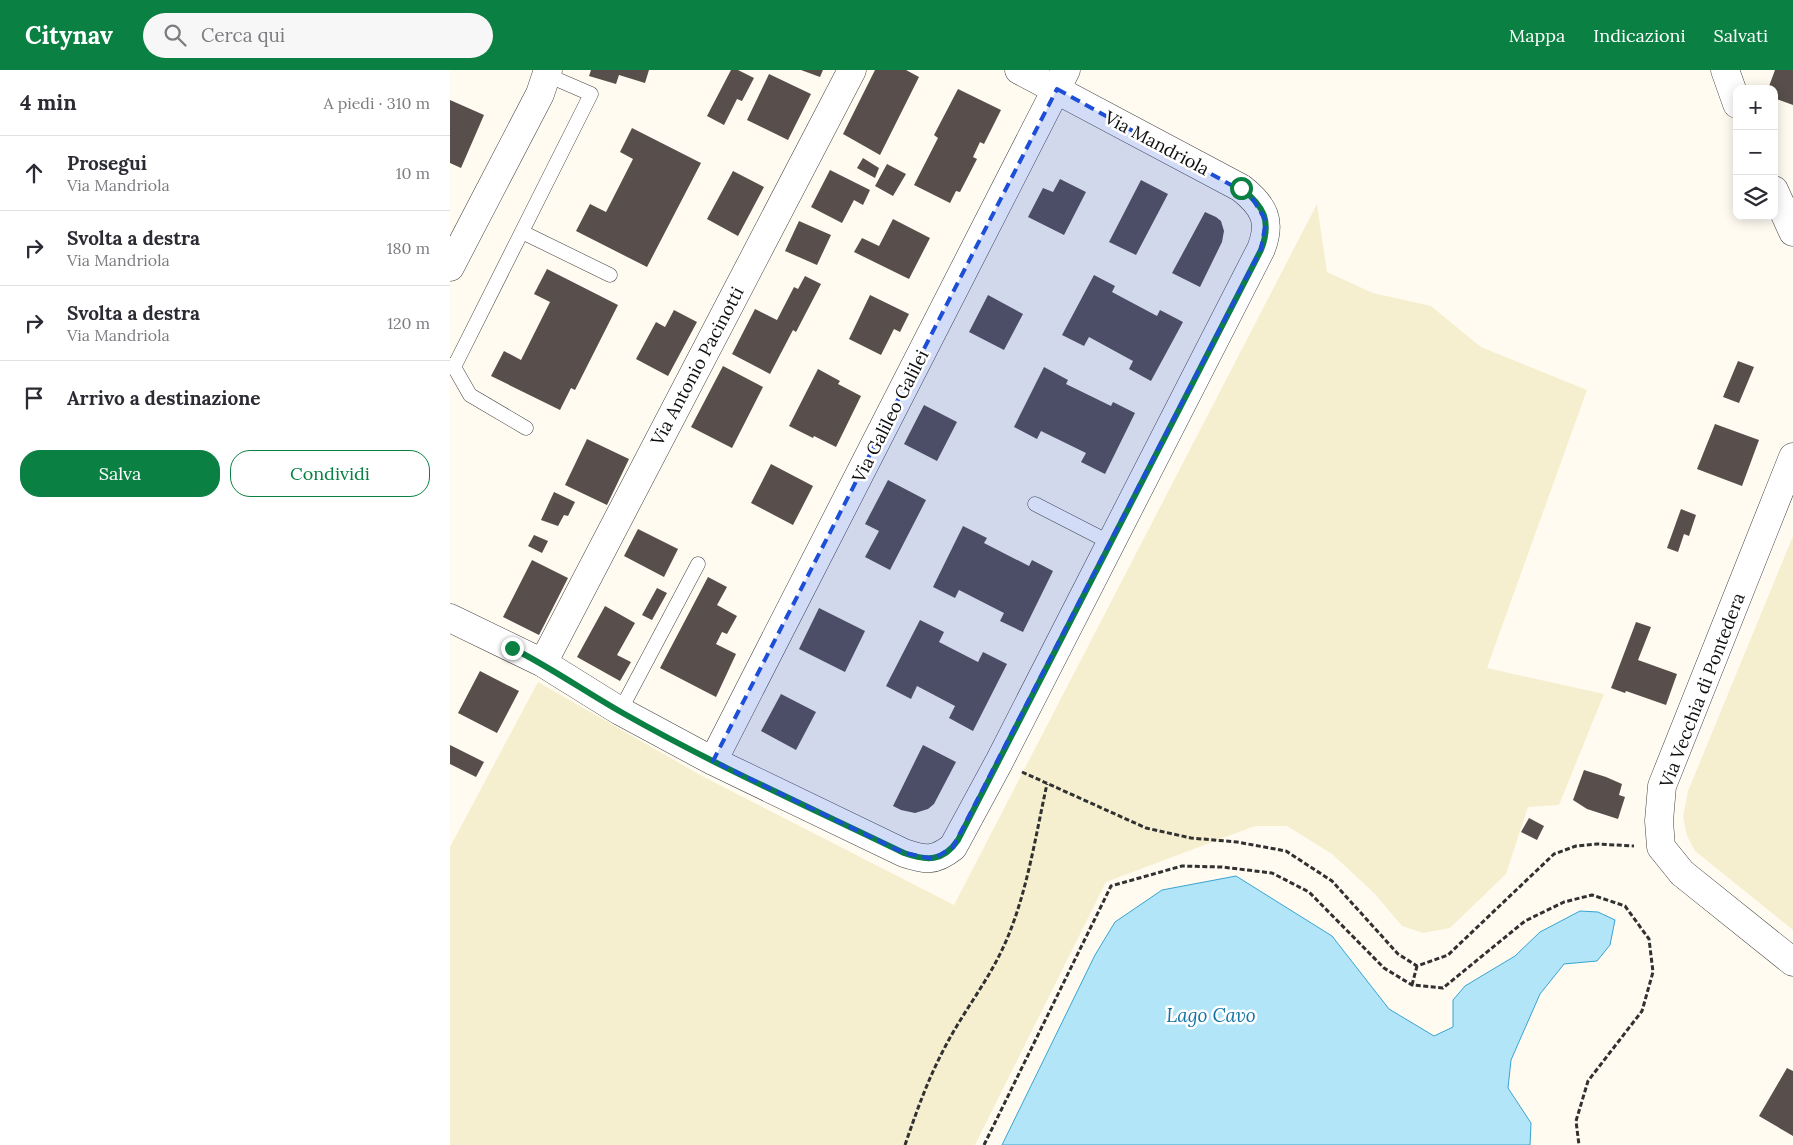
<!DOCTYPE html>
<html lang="it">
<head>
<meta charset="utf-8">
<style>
	:root { --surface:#fff; --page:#f7f7f7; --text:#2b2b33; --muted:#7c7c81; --line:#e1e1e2; --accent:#0b8043 }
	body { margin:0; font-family:Lora,serif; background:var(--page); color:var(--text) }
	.controls { position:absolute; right:15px; top:15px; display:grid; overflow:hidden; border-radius:10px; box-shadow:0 2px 12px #0003 }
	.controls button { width:45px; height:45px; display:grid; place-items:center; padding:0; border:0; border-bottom:1px solid var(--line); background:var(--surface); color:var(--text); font:25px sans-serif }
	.stop { position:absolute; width:15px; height:15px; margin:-11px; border:4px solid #0b8043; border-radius:50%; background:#fff }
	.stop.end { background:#0b8043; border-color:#fff; box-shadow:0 1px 5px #0008 }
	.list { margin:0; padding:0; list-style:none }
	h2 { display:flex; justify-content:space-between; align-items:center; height:65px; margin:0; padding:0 20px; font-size:21px }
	h2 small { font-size:16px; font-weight:400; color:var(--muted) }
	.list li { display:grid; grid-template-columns:32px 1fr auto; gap:15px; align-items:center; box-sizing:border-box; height:75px; padding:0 20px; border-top:1px solid var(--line) }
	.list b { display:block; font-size:19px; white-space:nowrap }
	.list p { margin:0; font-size:16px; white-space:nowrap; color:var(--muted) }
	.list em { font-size:16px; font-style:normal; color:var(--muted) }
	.actions { display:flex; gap:10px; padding:15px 20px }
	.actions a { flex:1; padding:11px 0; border:1px solid var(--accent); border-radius:20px; text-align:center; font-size:18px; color:var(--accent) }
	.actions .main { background:var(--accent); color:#fff }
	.icon { flex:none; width:28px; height:28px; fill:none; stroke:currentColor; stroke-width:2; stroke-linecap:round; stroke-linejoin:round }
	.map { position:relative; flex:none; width:1343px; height:1075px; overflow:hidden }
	header { display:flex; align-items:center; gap:30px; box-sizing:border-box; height:70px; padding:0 25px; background:var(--accent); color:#fff }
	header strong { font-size:24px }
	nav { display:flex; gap:28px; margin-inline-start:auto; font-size:18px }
	.search { width:350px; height:45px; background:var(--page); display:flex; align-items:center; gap:12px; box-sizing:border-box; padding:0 18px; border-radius:28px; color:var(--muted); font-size:19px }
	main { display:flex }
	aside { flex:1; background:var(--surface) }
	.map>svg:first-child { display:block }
</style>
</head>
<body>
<header>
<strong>Citynav</strong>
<div class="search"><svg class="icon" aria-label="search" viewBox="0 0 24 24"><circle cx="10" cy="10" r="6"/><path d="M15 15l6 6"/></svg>Cerca qui</div>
<nav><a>Mappa</a><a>Indicazioni</a><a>Salvati</a></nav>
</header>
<main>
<aside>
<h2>4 min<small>A piedi · 310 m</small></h2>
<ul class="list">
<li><svg class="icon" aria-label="ahead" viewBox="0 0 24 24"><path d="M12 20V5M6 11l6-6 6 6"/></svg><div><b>Prosegui</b><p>Via Mandriola</p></div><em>10 m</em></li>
<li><svg class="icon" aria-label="right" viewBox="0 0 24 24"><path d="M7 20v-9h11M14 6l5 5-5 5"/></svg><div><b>Svolta a destra</b><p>Via Mandriola</p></div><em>180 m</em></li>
<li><svg class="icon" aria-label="right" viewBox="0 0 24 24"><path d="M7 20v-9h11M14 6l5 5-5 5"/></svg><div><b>Svolta a destra</b><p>Via Mandriola</p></div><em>120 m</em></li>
<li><svg class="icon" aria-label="arrive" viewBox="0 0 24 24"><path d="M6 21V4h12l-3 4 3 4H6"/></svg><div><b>Arrivo a destinazione</b></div></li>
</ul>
<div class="actions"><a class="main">Salva</a><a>Condividi</a></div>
</aside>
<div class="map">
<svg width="1343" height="1075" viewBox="0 0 1343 1075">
	<rect width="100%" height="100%" fill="#fffbf1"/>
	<!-- farmland -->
	<path fill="#f6efcf" d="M867 134 877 202 923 223 981 236 1031 277 1137 320 1037 598 1154 624 1109 735 1078 737 1056 804 1000 858 973 863 952 856 924 823 882 784 837 756H805L656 812 525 1075H0V777L88 612 252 706 504 835Z
		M1343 466V860L1245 781 1237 766 1233 747 1238 721Z"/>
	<!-- water -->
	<path fill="#b3e5f8" stroke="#37a4d2" d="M786 806 882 866 939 939 984 966 1003 957V930L1015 916 1065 886 1090 862 1130 841 1148 842 1165 850 1160 875 1147 891 1114 894 1090 924 1061 990 1058 1018 1081 1053 1080 1075H552L645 885 665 852 712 820Z"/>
	<!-- building -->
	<path fill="#584e4b" d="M141 0H199L195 13 169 5 166 14 139 6Z
		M281 0H288L304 8 292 31 287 29 274 55 257 46Z
		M351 0H373L370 7Z
		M425 0H456L469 7 430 85 393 64Z
		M1325 0H1343V35L1324 28V19H1318Z
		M319 4 361 24 338 70 297 50Z
		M508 19 551 40 534 74 530 72 523 87 527 89 510 122 506 121 500 133 464 115 488 68 484 65Z
		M0 30 34 45 11 98 0 93Z
		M182 58 251 93 197 197 126 161 140 134 156 142 183 89 170 82Z
		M413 88 429 98 425 108 407 98Z
		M437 94 456 104 443 126 425 116Z
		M380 100 420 120 413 135 404 130 392 153 361 137Z
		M283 101 314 117 288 166 257 149Z
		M610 109 636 122 614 165 578 147 593 118 603 122Z
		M691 110 718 124 686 185 659 172Z
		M755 142 766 147 771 151 774 161 772 172 750 217 722 203Z
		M443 149 480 168 459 209 404 182 412 168 429 176Z
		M349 151 381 165 367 195 335 181Z
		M97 199 168 235 125 320 121 318 110 340 41 306 54 281 71 290 100 232 84 224Z
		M644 205 665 216 662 222 707 246 710 240 733 252 701 311 679 299 683 291 639 267 634 276 612 265Z
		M355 206 371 214 346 262 343 260 320 304 282 284 305 239 327 250 344 217 348 219Z
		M420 225 459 244 450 262 444 259 431 285 399 269Z
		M538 225 573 244 554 280 519 262Z
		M224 240 247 252 218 306 186 289 206 252 215 257Z
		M1288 291 1304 297 1289 333 1273 327Z
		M273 296 313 317 282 378 241 357Z
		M594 297 618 310 616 314 661 336 663 332 685 343 655 404 631 392 636 383 591 361 587 369 564 357Z
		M368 299 390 311 388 314 411 326 386 377 364 366 363 368 339 356Z
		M474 335 507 352 487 391 454 374Z
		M1265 354 1309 370 1292 416 1247 399Z
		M137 369 179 389 157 435 115 415Z
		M321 394 363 416 343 455 301 433Z
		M438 410 476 430 440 500 415 487 429 461 415 454Z
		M104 422 125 432 118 446 114 445 108 456 91 450Z
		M1231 439 1246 445 1239 466 1234 464 1228 482 1217 478Z
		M513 456 537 468 534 473 579 496 582 490 603 501 573 562 550 551 554 543 509 520 505 528 483 517Z
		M188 459 228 479 214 507 174 486Z
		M84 465 98 471 92 483 78 476Z
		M82 490 118 508 89 565 53 547Z
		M258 507 277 517 267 535 287 546 277 564 272 562 266 574 286 584 266 627 210 598Z
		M207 518 217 523 202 550 192 545Z
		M155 536 185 553 167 585 181 592 170 611 127 587Z
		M369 538 415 561 395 602 349 579Z
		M470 550 494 562 489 572 528 592 533 582 557 594 523 661 499 648 505 636 467 616 461 629 436 616Z
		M1186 552 1201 557 1188 590 1227 604 1216 635 1176 621 1175 623 1161 618Z
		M30 601 69 621 47 663 8 643Z
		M331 624 366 642 346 680 311 661Z
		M0 675 34 692 26 707 0 694Z
		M473 675 506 692 484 734 478 739 465 743 451 740 443 736Z
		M1134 700 1156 707 1172 714 1169 725 1175 727 1168 749 1137 739 1123 730Z
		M1079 748 1094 756 1087 770 1071 762Z
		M1337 998 1343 1001V1066L1309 1046Z"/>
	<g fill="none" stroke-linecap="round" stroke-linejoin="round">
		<defs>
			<path id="service" d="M72 162 160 205
				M0 295 4 297 141 24 97 5
				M4 297 20 325 76 358
				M585 434 661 473
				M170 641 248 494"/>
			<path id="minor" d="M1275 0 1287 34
				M1324 120 1343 162
				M0 197 90 24 98 0
				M1343 387 1212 716 1209 751 1211 777 1232 803 1343 892
				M0 548 93 593 170 641 263 691 454 783C475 790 484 792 503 777L549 692 811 179C822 151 814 136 791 118L569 0
				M93 593 402 0
				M263 691 616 0"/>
		</defs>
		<!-- service casing -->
		<use href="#service" stroke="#424242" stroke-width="15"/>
		<!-- minor casing -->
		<use href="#minor" stroke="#424242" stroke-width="29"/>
		<!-- path -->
		<path stroke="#313131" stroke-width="3" stroke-dasharray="5 2.5" stroke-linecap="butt" d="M572 702 696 758 741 768 787 772 836 781 882 811 948 884 967 896 998 885 1104 784 1126 776 1147 774 1184 776
			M962 915 967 896
			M455 1075C467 1040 478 1009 495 977 512 944 535 915 551 882 576 831 585 768 597 714
			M534 1075 661 816 732 796 772 797 822 803 859 822 934 898 962 915 993 918 1075 851 1114 832 1142 825 1175 836 1199 869 1203 902 1192 941 1138 1011 1126 1051 1129 1075"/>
		<!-- service -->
		<use href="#service" stroke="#fff" stroke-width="14"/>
		<!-- minor -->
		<use href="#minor" stroke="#fff" stroke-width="28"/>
	</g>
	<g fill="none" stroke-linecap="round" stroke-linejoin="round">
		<!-- route -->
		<path stroke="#0b8043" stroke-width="6" d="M62 578C100 597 134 621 171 642 262 694 359 737 454 783 477 791 493 792 508 770L811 180C822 151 814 136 791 118"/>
	</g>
	<!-- marked area -->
	<path fill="#1d4ed8" fill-opacity="0.2" stroke="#1d4ed8" stroke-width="4" stroke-dasharray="10 6" stroke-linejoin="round" d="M607 19 801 126 816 151 811 179 503 777 483 789 454 783 263 691Z"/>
	<g text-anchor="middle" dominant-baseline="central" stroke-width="5" stroke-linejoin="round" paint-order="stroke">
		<!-- street labels -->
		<g font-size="18" fill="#0f0f0f" stroke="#fff">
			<text transform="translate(707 73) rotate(28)">Via Mandriola</text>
			<text transform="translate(247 296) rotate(-62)">Via Antonio Pacinotti</text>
			<text transform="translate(440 346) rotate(-63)">Via Galileo Galilei</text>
			<text transform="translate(1252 620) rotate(-69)">Via Vecchia di Pontedera</text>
		</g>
		<!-- water labels -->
		<g font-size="19" font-style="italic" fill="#1275a6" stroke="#fff">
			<text x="761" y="945">Lago Cavo</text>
		</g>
	</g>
</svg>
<div class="controls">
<button>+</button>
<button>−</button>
<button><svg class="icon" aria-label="layers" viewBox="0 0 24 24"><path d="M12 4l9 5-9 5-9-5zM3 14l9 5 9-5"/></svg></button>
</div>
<div class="stop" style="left:791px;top:118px"></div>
<div class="stop end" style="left:62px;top:578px"></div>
</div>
</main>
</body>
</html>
